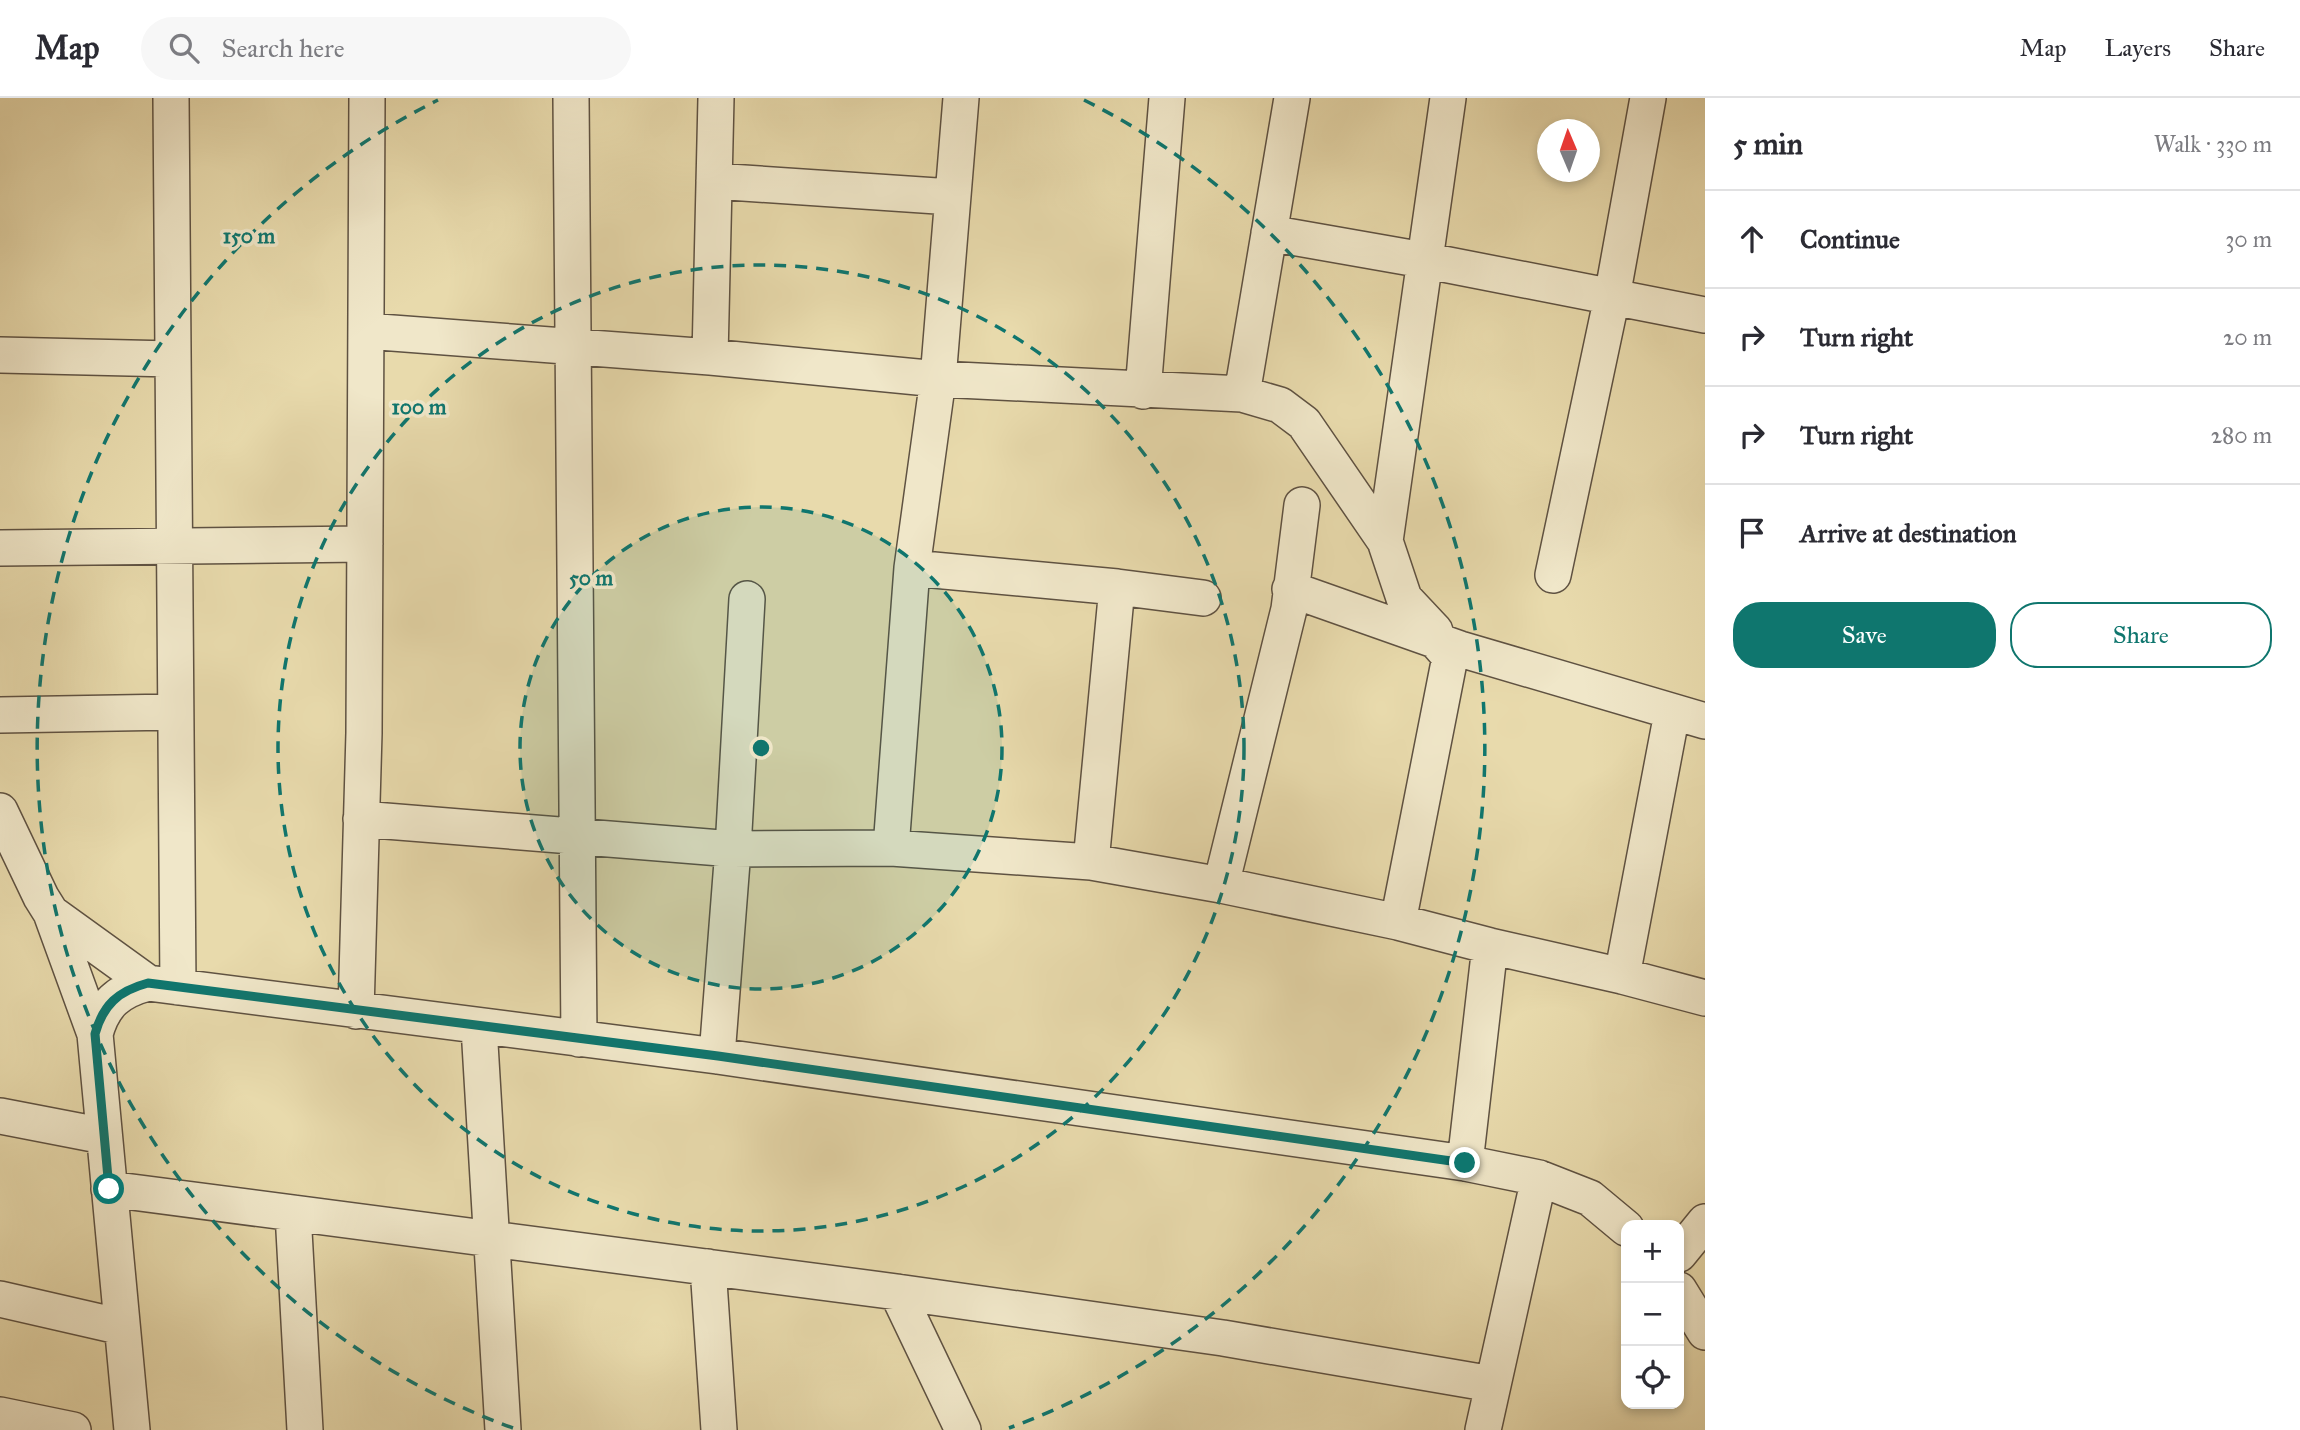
<!DOCTYPE html>
<html lang="en">
<head>
<meta charset="utf-8">
<style>
	:root { --surface:#fff; --page:#f7f7f7; --text:#2b2b33; --muted:#7c7c81; --line:#e1e1e2; --accent:#0f766e }
	body { margin:0; font-family:"IM FELL Great Primer",serif; background:var(--page); color:var(--text) }
	.controls { position:absolute; right:21px; bottom:21px; display:grid; overflow:hidden; border-radius:14px; box-shadow:0 4px 10px #0003 }
	.controls button { width:63px; height:63px; display:grid; place-items:center; padding:0; border:0; border-bottom:2px solid var(--line); background:var(--surface); color:var(--text); font:35px sans-serif }
	.compass { position:absolute; left:1537px; top:21px; width:63px; height:63px; border-radius:50%; background:var(--surface); box-shadow:0 4px 10px #0003; rotate:358deg }
	.stop { position:absolute; width:21px; height:21px; margin:-16px; border:5px solid #0f766e; border-radius:50%; background:#fff }
	.stop.end { background:#0f766e; border-color:#fff; box-shadow:0 2px 7px #0008 }
	.list { margin:0; padding:0; list-style:none }
	h2 { display:flex; justify-content:space-between; align-items:center; height:91px; margin:0; padding:0 28px; font-size:30px }
	h2 small { font-size:23px; font-weight:400; color:var(--muted) }
	.list li { display:grid; grid-template-columns:46px 1fr auto; gap:21px; align-items:center; box-sizing:border-box; height:98px; padding:0 28px; border-top:2px solid var(--line) }
	.list b { display:block; font-size:26px; white-space:nowrap }
	.list em { font-size:23px; font-style:normal; color:var(--muted) }
	.actions { display:flex; gap:14px; padding:21px 28px }
	.actions a { flex:1; padding:16px 0; border:2px solid var(--accent); border-radius:28px; text-align:center; font-size:24px; color:var(--accent) }
	.actions .main { background:var(--accent); color:#fff }
	.icon { flex:none; width:38px; height:38px; fill:none; stroke:currentColor; stroke-width:2; stroke-linecap:round; stroke-linejoin:round }
	.map { position:relative; flex:none; width:1705px; height:1332px; overflow:hidden }
	header { display:flex; align-items:center; gap:42px; box-sizing:border-box; height:98px; padding:0 35px; background:var(--surface); border-bottom:2px solid var(--line) }
	header strong { font-size:33px }
	nav { display:flex; gap:38px; margin-inline-start:auto; font-size:24px }
	.search { width:490px; height:63px; background:var(--page); display:flex; align-items:center; gap:18px; box-sizing:border-box; padding:0 24px; border-radius:38px; color:var(--muted); font-size:26px }
	main { display:flex }
	aside { flex:1; background:var(--surface) }
	.map>svg:first-child { display:block }
</style>
</head>
<body>
<header>
<strong>Map</strong>
<div class="search"><svg class="icon" aria-label="search" viewBox="0 0 24 24"><circle cx="10" cy="10" r="6"/><path d="M15 15l6 6"/></svg>Search here</div>
<nav><a>Map</a><a>Layers</a><a>Share</a></nav>
</header>
<main>
<div class="map">
<svg width="1705" height="1332" viewBox="0 0 1705 1332">
	<rect width="100%" height="100%" fill="#e8daac"/>
	<filter id="stains"><feTurbulence type="fractalNoise" baseFrequency=".00286" numOctaves="4"/><feColorMatrix values="0 0 0 0 .2 0 0 0 0 .09 0 0 0 0 .02 0 0 0 .5 -.17"/></filter>
	<radialGradient id="worn" r=".72"><stop offset=".6" stop-color="#630" stop-opacity="0"/><stop offset="1" stop-color="#630" stop-opacity=".3"/></radialGradient>
	<g fill="none" stroke-linecap="round" stroke-linejoin="round">
		<defs>
			<path id="street" d="M171 0 178 889
				M571 0 579 941
				M714 83 952 99
				M1269 135 1423 162 1705 217
				M366 233 710 259 938 281 1242 296 1280 307 1304 325 1385 443 1404 500 1435 533 1437 544 1450 559 1398 824
				M0 257 173 261
				M710 259 716 0
				M1143 293 1167 0
				M1242 296 1292 0
				M1385 443 1448 0
				M0 450 365 446
				M912 470 1117 489 1091 764
				M1553 477 1612 199 1648 0
				M1117 489 1203 500
				M1290 491 1460 551 1705 623
				M0 617 175 614
				M0 713 41 799 51 815 148 885 717 958 1465 1065 1539 1080 1590 1100 1626 1130
				M361 721 733 751 891 750 1091 764 1221 787 1398 824 1490 848 1622 878 1705 900
				M891 750 912 470 938 281 961 0
				M1221 787 1289 511 1302 407
				M51 815 95 936
				M1622 878 1672 615
				M356 913 364 635 367 0
				M479 929 503 1332
				M717 958 733 751 747 501
				M0 1018 104 1038
				M1465 1065 1490 848
				M109 1091 897 1194 1223 1240 1492 1286
				M293 1115 305 1332
				M1679 1156 1705 1124
				M708 1169 719 1332
				M1679 1192 1705 1234
				M897 1194 963 1332
				M0 1201 122 1229
				M0 1317 73 1332
				M132 1332 95 936C103 906 118 893 148 885
				M1483 1332 1539 1080"/>
		</defs>
		<!-- street casing -->
		<use href="#street" stroke="#5f5242" stroke-width="38"/>
		<!-- street -->
		<use href="#street" stroke="#f0e7c9" stroke-width="35"/>
	</g>
	<g fill="none" stroke-linecap="round" stroke-linejoin="round">
		<!-- route -->
		<path stroke="#0f766e" stroke-width="9" d="M109 1091 95 936C103 907 118 893 148 885L718 958 1465 1065"/>
	</g>
	<!-- distance rings -->
	<circle cx="761" cy="650" r="241" fill="#0f766e" fill-opacity=".12"/>
	<g fill="none" stroke="#0f766e" stroke-width="3.5" stroke-dasharray="12 9">
		<circle cx="761" cy="650" r="241"/>
		<circle cx="761" cy="650" r="483"/>
		<path d="M513 1330A724 724 0 0 1 438 2M1084 2A724 724 0 0 1 1009 1330"/>
	</g>
	<circle cx="761" cy="650" r="10" fill="#0f766e" stroke="#f0e7c9" stroke-width="3.5"/>
	<g font-size="21" text-anchor="middle" font-weight="bold" fill="#0f766e" stroke="#f0e7c9" stroke-width="7" stroke-linejoin="round" paint-order="stroke">
		<text x="249" y="145">150 m</text>
		<text x="419" y="316">100 m</text>
		<text x="591" y="487">50 m</text>
	</g>
	<rect width="100%" height="100%" filter="url(#stains)"/>
	<rect width="100%" height="100%" fill="url(#worn)"/>
</svg>
<div class="controls">
<button>+</button>
<button>−</button>
<button><svg class="icon" aria-label="locate" viewBox="0 0 24 24"><circle cx="12" cy="12" r="6"/><path d="M12 2v4M12 18v4M2 12h4M18 12h4"/></svg></button>
</div>
<svg class="compass" viewBox="-18 -18 36 36"><path d="M0-13l5 13h-10z" fill="#e53935"/><path d="M0 13l5-13h-10z" fill="#7c7c81"/></svg>
<div class="stop" style="left:109px;top:1091px"></div>
<div class="stop end" style="left:1465px;top:1065px"></div>
</div>
<aside>
<h2>5 min<small>Walk · 330 m</small></h2>
<ul class="list">
<li><svg class="icon" aria-label="ahead" viewBox="0 0 24 24"><path d="M12 20V5M6 11l6-6 6 6"/></svg><div><b>Continue</b></div><em>30 m</em></li>
<li><svg class="icon" aria-label="right" viewBox="0 0 24 24"><path d="M7 20v-9h11M14 6l5 5-5 5"/></svg><div><b>Turn right</b></div><em>20 m</em></li>
<li><svg class="icon" aria-label="right" viewBox="0 0 24 24"><path d="M7 20v-9h11M14 6l5 5-5 5"/></svg><div><b>Turn right</b></div><em>280 m</em></li>
<li><svg class="icon" aria-label="arrive" viewBox="0 0 24 24"><path d="M6 21V4h12l-3 4 3 4H6"/></svg><div><b>Arrive at destination</b></div></li>
</ul>
<div class="actions"><a class="main">Save</a><a>Share</a></div>
</aside>
</main>
</body>
</html>
